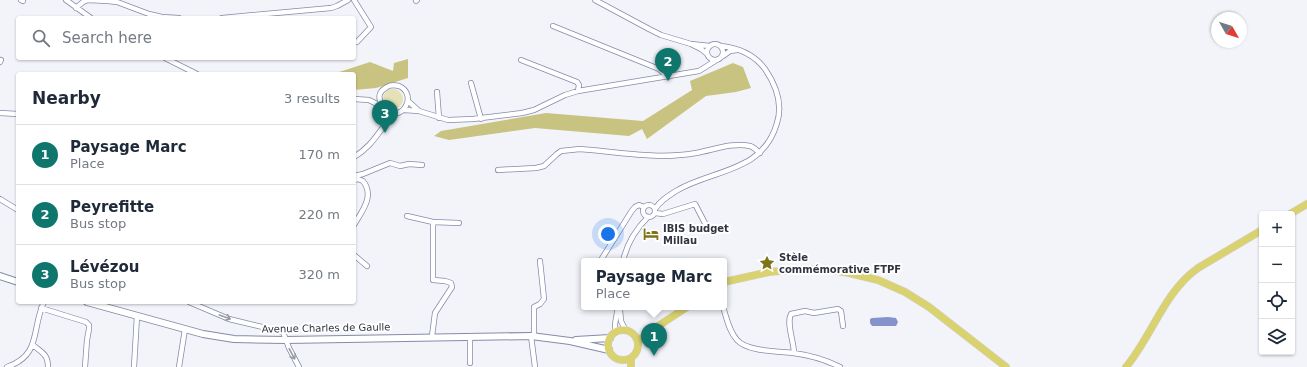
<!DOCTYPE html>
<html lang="en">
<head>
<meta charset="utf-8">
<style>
	:root { --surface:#fff; --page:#f2f2f3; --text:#1f2937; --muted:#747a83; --line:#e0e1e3; --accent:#0f766e }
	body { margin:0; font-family:"DejaVu Sans",sans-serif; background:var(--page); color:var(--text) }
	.controls { position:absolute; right:12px; bottom:12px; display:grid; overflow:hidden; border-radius:4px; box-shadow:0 1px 3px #0004 }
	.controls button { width:36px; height:36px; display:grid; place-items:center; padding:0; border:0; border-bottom:1px solid var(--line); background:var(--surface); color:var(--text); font:20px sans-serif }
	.compass { position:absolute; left:1211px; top:12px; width:36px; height:36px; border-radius:50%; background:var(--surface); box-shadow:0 1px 3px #0004; rotate:129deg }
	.you { position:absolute; left:608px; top:234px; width:14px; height:14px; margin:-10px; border:3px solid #fff; border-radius:50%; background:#1a73e8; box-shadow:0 0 0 6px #1a73e833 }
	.badge { display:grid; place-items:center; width:26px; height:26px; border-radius:50%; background:var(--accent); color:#fff; font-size:13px; font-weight:700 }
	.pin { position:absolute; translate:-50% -33px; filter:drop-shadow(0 1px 2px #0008) }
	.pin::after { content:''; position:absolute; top:21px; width:14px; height:12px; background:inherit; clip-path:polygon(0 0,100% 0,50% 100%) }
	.popup { position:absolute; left:581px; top:258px; width:146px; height:52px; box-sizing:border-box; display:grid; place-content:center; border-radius:4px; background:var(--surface); filter:drop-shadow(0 1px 3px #0005); font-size:13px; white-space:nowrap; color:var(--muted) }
	.popup b { font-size:15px; color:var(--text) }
	.popup::after { content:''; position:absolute; left:50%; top:100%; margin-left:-8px; border:8px solid transparent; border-top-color:var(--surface) }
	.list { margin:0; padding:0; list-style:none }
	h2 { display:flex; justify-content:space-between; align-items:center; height:52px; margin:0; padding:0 16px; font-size:17px }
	h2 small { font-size:13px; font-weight:400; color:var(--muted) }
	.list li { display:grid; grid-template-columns:26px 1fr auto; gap:12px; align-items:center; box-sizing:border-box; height:60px; padding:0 16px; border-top:1px solid var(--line) }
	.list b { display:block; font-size:15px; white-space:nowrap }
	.list p { margin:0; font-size:13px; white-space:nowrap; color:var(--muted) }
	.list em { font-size:13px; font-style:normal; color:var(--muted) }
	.icon { flex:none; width:22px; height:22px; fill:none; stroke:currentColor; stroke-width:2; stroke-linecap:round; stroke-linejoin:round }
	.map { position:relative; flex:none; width:1307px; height:367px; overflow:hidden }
	.search { position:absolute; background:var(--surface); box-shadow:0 1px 3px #0004; left:16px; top:16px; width:340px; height:44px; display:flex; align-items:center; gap:10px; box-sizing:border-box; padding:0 14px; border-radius:4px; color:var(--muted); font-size:15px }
	.panel { position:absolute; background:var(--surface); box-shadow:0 1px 3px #0004; left:16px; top:72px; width:340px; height:232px; border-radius:4px }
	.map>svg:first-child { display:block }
</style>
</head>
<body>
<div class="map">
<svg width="1307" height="367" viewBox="0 0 1307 367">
	<rect width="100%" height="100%" fill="#f2f4fa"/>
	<!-- green -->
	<path fill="#e5e2b8" d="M383 99a10 10 0 1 1 20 0a10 10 0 1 1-20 0Z"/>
	<!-- forest -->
	<path fill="#c9c381" d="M408 59V78L376 88 354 90V74H333L370 62 393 71 394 63Z
		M733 63 743 67 751 88 736 92 706 96 647 139 642 129 629 136 535 128 449 140 434 136 441 131 546 113 643 121 692 90 690 81Z"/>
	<!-- water -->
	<path fill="#8592cb" d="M888 317 896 318 898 322 896 326H872L870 323V319L872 318Z"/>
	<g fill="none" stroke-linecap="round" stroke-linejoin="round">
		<defs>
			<path id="street" d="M21 0 23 1
				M66 0 91 18
				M354 0 371 27 357 42
				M595 0 649 29 661 35 691 44
				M416 1 417 0
				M76 8 83 2 88 0 108 1 117 2 149 14 162 17 179 18
				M222 18 331 8 337 6 348 0
				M553 26 659 69 668 77
				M707 52a8 8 0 1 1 16 0a8 8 0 1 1-16 0Z
				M706 53 701 49 691 44 710 46
				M723 56 730 51 737 50
				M165 58 197 74
				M521 60 577 82 579 85 578 91
				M0 62 1 60
				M471 83 481 119
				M437 92 439 118
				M354 99 369 100 381 106
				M408 101 419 111
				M384 110C403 124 418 94 399 86 395 85 390 85 387 87 374 94 381 102 384 111 385 115 384 120 385 124
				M404 110 419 111 448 120 473 119 522 113 534 110 565 95 578 91 699 71 715 61
				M0 113 18 114
				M354 157C374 145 379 130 394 114
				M498 170 536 168 544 166 557 154 561 151 580 149C618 152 658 160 696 153 713 150 733 142 750 146 754 147 757 151 760 153
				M354 176 363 174 390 163 400 166 409 164 422 165
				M354 180 358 179 363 181C375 196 362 211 354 225
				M0 199 18 210
				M643 211a6 6 0 1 1 12 0a6 6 0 1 1-12 0Z
				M655 209C660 201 668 196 676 191 713 169 763 173 777 123 783 104 776 85 765 69 754 54 739 48 721 46
				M655 213 663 214 695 204 708 229
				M407 216 433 222
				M354 255 367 266
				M601 260 631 212 635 207 639 205 644 207
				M623 261C627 243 635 230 648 217
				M189 302 229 319 283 332 289 348 299 367
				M723 307C727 319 729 331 737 340 748 352 778 351 793 353 809 355 826 360 840 367
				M41 308 86 322 89 325V329L87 340 85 367
				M620 310 621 321 626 331
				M615 333V324L618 307
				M432 336 435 313 452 287 451 283 445 281 433 280V222L459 223
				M531 336 535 367
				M534 336V307L540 304 544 299 540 261
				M33 345C42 353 48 354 48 367
				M794 353C794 342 786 323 791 314L805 311 814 313 838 309 841 311 843 326
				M470 363V336
				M7 367C42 355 31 329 44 302
				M134 367 137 316
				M179 367 185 329"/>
			<path id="secondary" d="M0 276 18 282
				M87 302 203 334 234 339 286 340 531 336 570 341 609 350
				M576 340 610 338"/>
			<path id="primary" d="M1290 214 1307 204
				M724 282 769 272 804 269 831 270 849 273 878 280 905 292 929 307 1006 367
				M608 345a15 15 0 1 1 30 0a15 15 0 1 1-30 0Z
				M638 342 646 334 687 307
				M631 358V367
				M1126 367C1152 336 1164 292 1198 268L1262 230"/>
		</defs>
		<!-- street casing -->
		<use href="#street" stroke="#848baa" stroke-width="6"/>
		<!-- secondary casing -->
		<use href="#secondary" stroke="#848baa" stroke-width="8"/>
		<!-- primary casing -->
		<use href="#primary" stroke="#d1d2d5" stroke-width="8"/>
		<!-- street -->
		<use href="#street" stroke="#fff" stroke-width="4.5"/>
		<!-- secondary -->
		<use href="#secondary" stroke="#fff" stroke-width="6"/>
		<!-- primary -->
		<use href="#primary" stroke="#dad26f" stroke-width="7"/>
	</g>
	<!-- one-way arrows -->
	<defs><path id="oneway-shaft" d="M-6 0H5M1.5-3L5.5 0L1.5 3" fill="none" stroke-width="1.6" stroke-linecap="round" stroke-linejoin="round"/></defs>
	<g stroke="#989aa0">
		<use href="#oneway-shaft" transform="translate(225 317) rotate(20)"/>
		<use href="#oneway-shaft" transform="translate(292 354) rotate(62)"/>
	</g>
	<!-- icons -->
	<defs>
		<symbol id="hotel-bare" viewBox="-9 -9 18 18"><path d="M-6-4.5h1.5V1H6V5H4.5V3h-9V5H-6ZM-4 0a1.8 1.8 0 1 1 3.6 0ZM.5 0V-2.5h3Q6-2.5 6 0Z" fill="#7e7518" stroke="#fff" stroke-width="2.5" paint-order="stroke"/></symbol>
		<symbol id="sight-bare" viewBox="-9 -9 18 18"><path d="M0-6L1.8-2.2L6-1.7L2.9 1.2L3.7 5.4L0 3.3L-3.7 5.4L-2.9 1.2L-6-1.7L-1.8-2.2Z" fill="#7e7518" stroke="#fff" stroke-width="2.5" paint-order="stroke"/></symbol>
	</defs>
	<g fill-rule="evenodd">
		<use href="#hotel-bare" x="640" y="223" width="22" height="22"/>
		<use href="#sight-bare" x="756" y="252" width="22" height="22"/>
	</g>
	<g text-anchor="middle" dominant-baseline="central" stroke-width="4" stroke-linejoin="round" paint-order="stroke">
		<!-- poi labels -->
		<g font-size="10" font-weight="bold" fill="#303441" stroke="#fff" text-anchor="start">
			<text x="663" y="228">IBIS budget<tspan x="663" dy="12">Millau</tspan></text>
			<text x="779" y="257">Stèle<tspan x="779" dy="12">commémorative FTPF</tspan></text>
		</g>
		<!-- street labels -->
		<g font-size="10" fill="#303441" stroke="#fff">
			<text transform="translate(326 328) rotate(-1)">Avenue Charles de Gaulle</text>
		</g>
	</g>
</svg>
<div class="controls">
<button>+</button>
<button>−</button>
<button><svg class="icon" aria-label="locate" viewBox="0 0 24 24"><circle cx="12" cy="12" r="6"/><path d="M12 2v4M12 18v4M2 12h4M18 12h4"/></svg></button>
<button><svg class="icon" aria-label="layers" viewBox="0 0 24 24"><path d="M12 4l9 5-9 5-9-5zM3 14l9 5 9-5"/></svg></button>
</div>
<svg class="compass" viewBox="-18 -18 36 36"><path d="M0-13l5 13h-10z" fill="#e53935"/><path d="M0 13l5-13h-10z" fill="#747a83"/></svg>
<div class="you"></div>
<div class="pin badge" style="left:654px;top:356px">1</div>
<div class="popup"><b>Paysage Marc</b>Place</div>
<div class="pin badge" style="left:668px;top:81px">2</div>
<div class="pin badge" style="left:385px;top:133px">3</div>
<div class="search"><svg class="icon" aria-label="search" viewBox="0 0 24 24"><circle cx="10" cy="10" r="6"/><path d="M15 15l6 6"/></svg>Search here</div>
<section class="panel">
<h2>Nearby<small>3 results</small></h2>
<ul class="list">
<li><span class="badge">1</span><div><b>Paysage Marc</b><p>Place</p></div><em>170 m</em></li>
<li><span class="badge">2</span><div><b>Peyrefitte</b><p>Bus stop</p></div><em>220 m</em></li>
<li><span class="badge">3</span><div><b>Lévézou</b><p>Bus stop</p></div><em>320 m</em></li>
</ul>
</section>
</div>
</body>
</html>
